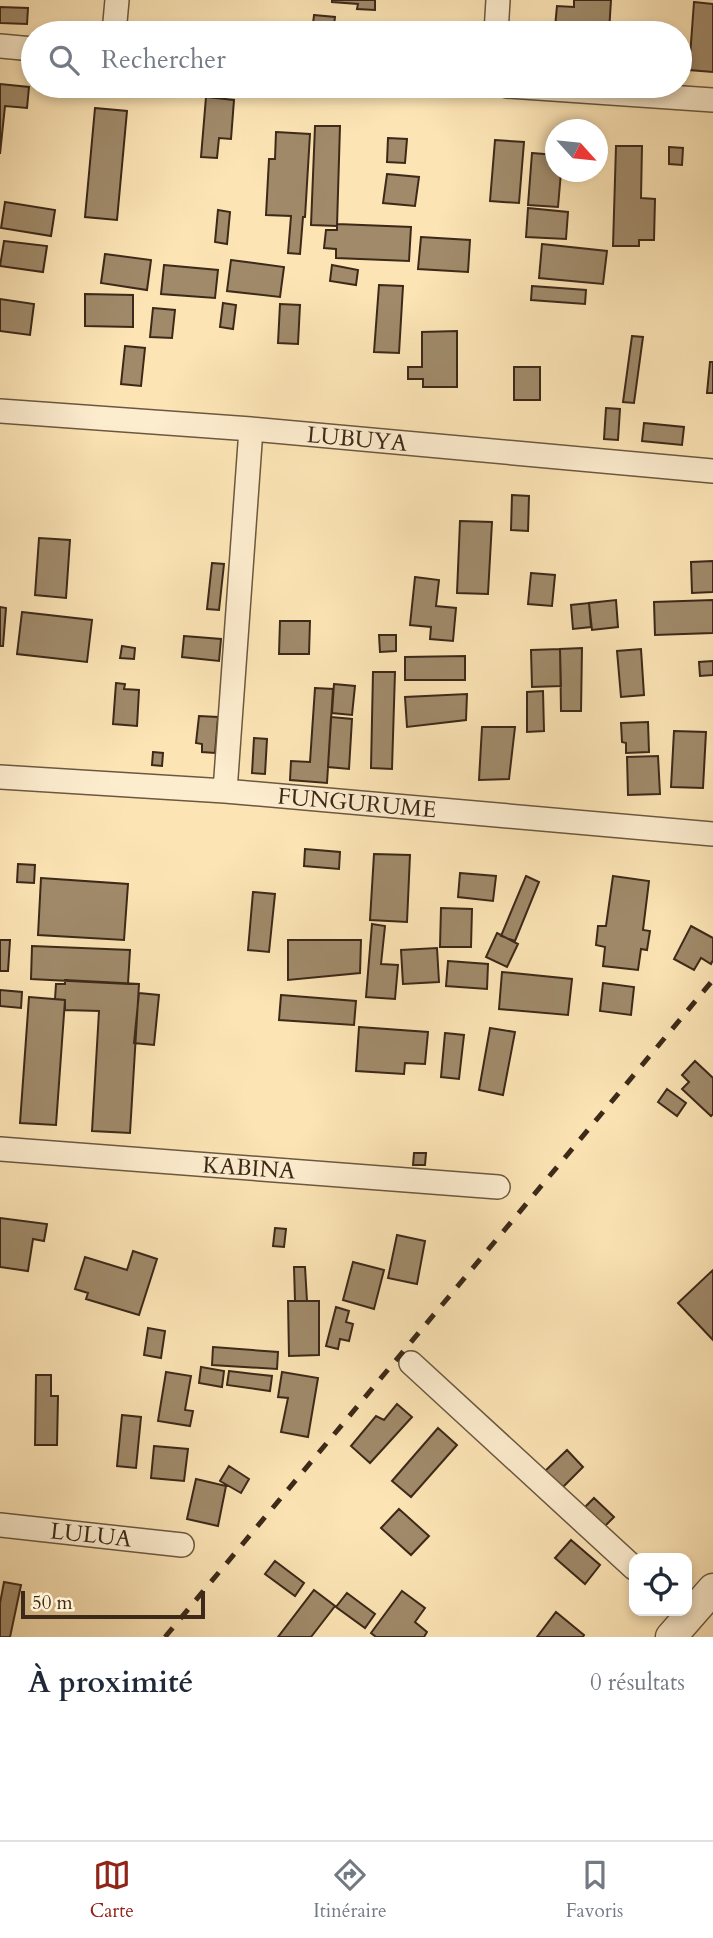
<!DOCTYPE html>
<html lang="fr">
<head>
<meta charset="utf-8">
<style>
	:root { --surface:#fff; --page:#f2f2f3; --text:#1f2937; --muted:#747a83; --line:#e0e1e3; --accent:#8f2418 }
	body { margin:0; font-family:Cardo,serif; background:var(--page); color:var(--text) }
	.controls { position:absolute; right:21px; bottom:21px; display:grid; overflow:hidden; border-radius:14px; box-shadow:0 4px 10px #0003 }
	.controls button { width:63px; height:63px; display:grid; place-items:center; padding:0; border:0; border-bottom:2px solid var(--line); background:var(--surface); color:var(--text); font:35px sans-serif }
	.compass { position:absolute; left:545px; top:119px; width:63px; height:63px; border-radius:50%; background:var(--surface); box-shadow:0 4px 10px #0003; rotate:117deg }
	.scale { position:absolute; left:21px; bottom:18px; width:184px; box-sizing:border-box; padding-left:7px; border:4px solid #3c2919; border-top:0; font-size:19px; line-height:24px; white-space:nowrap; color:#3c2919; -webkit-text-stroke:5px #fdedcf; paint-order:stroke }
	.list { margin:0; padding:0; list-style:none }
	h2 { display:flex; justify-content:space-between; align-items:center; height:91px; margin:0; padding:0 28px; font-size:30px }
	h2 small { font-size:23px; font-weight:400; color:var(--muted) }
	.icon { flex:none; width:38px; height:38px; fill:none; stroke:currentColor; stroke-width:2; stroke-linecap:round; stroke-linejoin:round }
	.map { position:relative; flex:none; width:713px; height:1637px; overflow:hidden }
	.search { position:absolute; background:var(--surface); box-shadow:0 4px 10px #0003; left:21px; right:21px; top:21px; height:77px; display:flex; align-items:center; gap:18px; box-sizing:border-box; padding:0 24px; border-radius:38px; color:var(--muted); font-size:26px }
	.sheet { height:203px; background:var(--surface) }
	nav { display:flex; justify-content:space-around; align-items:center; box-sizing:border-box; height:98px; border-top:2px solid var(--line); background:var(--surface); font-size:19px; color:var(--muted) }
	nav a { display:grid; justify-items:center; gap:4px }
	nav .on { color:var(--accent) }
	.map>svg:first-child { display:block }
</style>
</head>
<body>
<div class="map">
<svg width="713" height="1637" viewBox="0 0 713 1637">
	<rect width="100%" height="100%" fill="#fce4b5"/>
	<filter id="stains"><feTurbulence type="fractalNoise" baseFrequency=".00286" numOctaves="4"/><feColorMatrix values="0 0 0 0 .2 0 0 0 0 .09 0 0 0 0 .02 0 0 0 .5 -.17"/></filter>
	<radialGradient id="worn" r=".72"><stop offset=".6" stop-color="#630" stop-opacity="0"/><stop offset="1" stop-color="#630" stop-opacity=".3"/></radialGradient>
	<!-- building -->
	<path fill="#a08a6a" stroke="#3c2919" stroke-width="2" d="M332 0H375V10L357 9 358 4 332 2Z
		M574 0H611L609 32 630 33H572V28L555 27 557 6 574 7Z
		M694 2 713 4V72L689 70Z
		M0 7 28 8 27 24 0 23Z
		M314 15 335 17 333 33H312Z
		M0 84 29 87 27 108 5 106 0 154Z
		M206 97 234 100 231 139 219 138 217 158 201 157Z
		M95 108 127 111 117 220 85 217Z
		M315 126H340L337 226 311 225Z
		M276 132 310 134 305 217H303L300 254 288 253 291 216 266 215 269 159H275Z
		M388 138 407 139 405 163 387 162Z
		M495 140 524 142 519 203 490 201Z
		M616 146H642L641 198 655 199 654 240H639V246H613Z
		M669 147 683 148 682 165 669 164Z
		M532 153 556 155V172H561L558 207 528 205Z
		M387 174 419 177 415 206 383 203Z
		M5 202 55 210 51 236 1 228Z
		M528 208 568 212 566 239 526 237Z
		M218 210 230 212 227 244 215 242Z
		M337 224 411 227 409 261 336 258V249L324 248 326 230H337Z
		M421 237 470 240 468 272 418 269Z
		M4 241 47 246 43 272 0 266Z
		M542 244 607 251 603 284 539 278Z
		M105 254 151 260 147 290 101 283Z
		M231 260 284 267 280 297 227 291Z
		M164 265 218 270 215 298 161 294Z
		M332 265 358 270 356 285 330 281Z
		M379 285 403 286 399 353 374 352Z
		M532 286 586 290 585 304 531 300Z
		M85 294 133 295V327L85 326Z
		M0 299 34 304 30 335 0 331Z
		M223 303 236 305 233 329 220 327Z
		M280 304 300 305 298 344 278 343Z
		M153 308 175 310 172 338 150 337Z
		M457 331V387H423V379H408V367H422V332Z
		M632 336 643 337 634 403 623 402Z
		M125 346 145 348 141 386 121 384Z
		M710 362H713V393H707Z
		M514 367H540V400H514Z
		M606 408 620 409 618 440 604 439Z
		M644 423 684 427 682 445 642 441Z
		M512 495 529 496 528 531 511 530Z
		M460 521 492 522 488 594 457 593Z
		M39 538 70 540 66 598 35 595Z
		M713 561V592L692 593 691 562Z
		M212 563 224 564 219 610 207 609Z
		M531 573 555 575 552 606 528 604Z
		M415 577 439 580 436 606 456 608 453 641 430 639 431 627 410 625Z
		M616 600 618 627 592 630 589 603Z
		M713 600V633L655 635 654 602Z
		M589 603 591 627 573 629 571 605Z
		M0 607 6 608 3 646H0Z
		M22 612 92 620 87 662 17 654Z
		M280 621H310L309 654H279Z
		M379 635H396V651L380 652Z
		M184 636 221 639 219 661 182 657Z
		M122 646 135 648 134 659 120 658Z
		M582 648 581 711H561L560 649Z
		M560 649 561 686 532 687 531 650Z
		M641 649 644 695 621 697 617 651Z
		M465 656V680H405V657Z
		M713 661V675L700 676 699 662Z
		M373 672H395L392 769 371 768Z
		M116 683 125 684 124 689 139 690 137 726 113 724Z
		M334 684 355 686 352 715 332 713Z
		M315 688 333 689 327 783 290 780 291 761 310 762Z
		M543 691 544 731 527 732V692Z
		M467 694 466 720 407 727 405 697Z
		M199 716 218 717 215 753 202 752V744L196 743Z
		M331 717 352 719 349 769 328 767Z
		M648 722 649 752 626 753V743L622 742 621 723Z
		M482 727H515L509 779 479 780Z
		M674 731 706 732 703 788 671 787Z
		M254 738 267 739 265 774 252 773Z
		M153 752 163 753 162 766 152 765Z
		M658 756 660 794 628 795 627 757Z
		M305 849 340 852 339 869 304 866Z
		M374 854 410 855 407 922 370 920Z
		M18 864 35 865 34 883 17 882Z
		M460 873 496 876 493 901 458 897Z
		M526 876 539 882 515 941 501 936Z
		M613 876 649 881 643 930 650 931 647 950 641 949 638 970 603 966 605 947 596 945 598 926H606Z
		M41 878 128 884 124 940 38 935Z
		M253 892 275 894 269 952 248 950Z
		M441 908 472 909 471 947H440Z
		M372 924 385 926 381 964 398 965 395 999 366 997Z
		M691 926 713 938V960L711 964 701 958 694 970 674 959Z
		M497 933 518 944 507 967 486 957Z
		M0 940H10L8 971H0Z
		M288 940H361L360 973 288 980Z
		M32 946 130 950 128 984 31 979Z
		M437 948 439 982 403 984 401 950Z
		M448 961 488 964 487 989 446 986Z
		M502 972 572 979 568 1015 499 1009Z
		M65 980 139 984 130 1133 92 1131 99 1011 65 1010V1000L55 999 56 984H65Z
		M603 983 634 987 631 1015 600 1011Z
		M0 990 22 992 21 1008 0 1006Z
		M139 993 159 995 154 1045 134 1043Z
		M281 995 356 1001 354 1025 279 1020Z
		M29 997 65 1000 56 1125 20 1123Z
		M359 1027 428 1032 425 1064 405 1063 404 1074 356 1071Z
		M490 1028 515 1032 503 1095 479 1090Z
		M445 1033 464 1035 459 1079 441 1077Z
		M695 1061 713 1078V1114L711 1116 682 1089 689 1082 682 1075Z
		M667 1089 686 1103 677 1116 658 1102Z
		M414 1153H426L425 1165H413Z
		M0 1218 47 1224 44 1241 33 1239 28 1271 0 1267Z
		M275 1228 286 1229 284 1247 273 1246Z
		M397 1235 425 1241 417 1284 388 1278Z
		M133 1251 157 1259 139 1315 86 1299 88 1293 75 1289 85 1257 127 1270Z
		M353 1262 384 1270 374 1309 343 1300Z
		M294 1267H305L307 1301H295Z
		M713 1270V1340L678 1303Z
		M288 1301H319V1355L289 1356Z
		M336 1307 349 1311 346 1322 353 1324 349 1341 340 1339 338 1349 326 1346Z
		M148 1328 165 1331 161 1358 144 1355Z
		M213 1347 278 1352 277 1369 212 1365Z
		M201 1367 224 1371 222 1387 199 1383Z
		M229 1371 272 1376 270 1391 227 1385Z
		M166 1372 191 1376 185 1410 193 1411 190 1426 158 1421Z
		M282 1372 318 1378 308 1437 281 1432 288 1398 278 1397Z
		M36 1375H51V1396H58L57 1445H35Z
		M397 1404 412 1417 370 1463 351 1446 376 1416 384 1420Z
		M122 1415 141 1417 136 1468 117 1466Z
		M438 1428 457 1445 411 1497 392 1481Z
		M154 1446 188 1449 184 1481 151 1478Z
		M567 1450 583 1467 561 1489 544 1472Z
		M229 1466 249 1479 241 1493 220 1481Z
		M196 1479 226 1486 218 1526 187 1519Z
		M594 1498 614 1517 601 1530 582 1510Z
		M399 1509 429 1536 411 1555 381 1528Z
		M571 1540 600 1565 585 1584 555 1558Z
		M275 1561 304 1583 295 1596 265 1574Z
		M4 1582 21 1585 10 1637H0V1603Z
		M314 1590 335 1606 311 1637H278Z
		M402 1591 425 1608 415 1622 427 1632 424 1637H376L371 1633Z
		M347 1593 375 1614 365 1628 336 1607Z
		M556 1612 584 1635 583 1637H537Z"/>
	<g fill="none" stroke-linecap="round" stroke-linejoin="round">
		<defs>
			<path id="minor" d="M114 33 117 0
				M496 33 498 0
				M0 46 33 49
				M507 86 713 100
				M0 411 251 429 713 471
				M0 777 225 791 713 834
				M225 791 251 429
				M0 1149 498 1187
				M411 1363 634 1568
				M0 1525 182 1545"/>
			<path id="tertiary" d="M671 1637 713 1589"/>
		</defs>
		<!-- minor casing -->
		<use href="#minor" stroke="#6c5840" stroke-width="26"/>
		<!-- tertiary casing -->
		<use href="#tertiary" stroke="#6c5840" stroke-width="33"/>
		<!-- minor -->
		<use href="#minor" stroke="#fdedcf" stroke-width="23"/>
		<!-- tertiary -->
		<use href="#tertiary" stroke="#fdedcf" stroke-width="30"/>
		<!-- rail -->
		<path stroke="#3c2919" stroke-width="5" stroke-dasharray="12 12" stroke-linecap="butt" d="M165 1637 713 980"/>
	</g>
	<g text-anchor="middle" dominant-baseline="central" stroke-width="5" stroke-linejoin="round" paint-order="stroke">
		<!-- street labels -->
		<g font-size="23" fill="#3c2919" stroke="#fdedcf">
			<text transform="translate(357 439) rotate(5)">LUBUYA</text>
			<text transform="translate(357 803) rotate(5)">FUNGURUME</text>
			<text transform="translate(249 1168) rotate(4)">KABINA</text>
			<text transform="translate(91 1535) rotate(6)">LULUA</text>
		</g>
	</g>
	<rect width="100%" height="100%" filter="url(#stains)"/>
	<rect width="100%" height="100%" fill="url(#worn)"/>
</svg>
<div class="controls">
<button><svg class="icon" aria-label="locate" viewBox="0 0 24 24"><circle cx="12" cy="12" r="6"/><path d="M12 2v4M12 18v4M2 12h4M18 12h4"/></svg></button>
</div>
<svg class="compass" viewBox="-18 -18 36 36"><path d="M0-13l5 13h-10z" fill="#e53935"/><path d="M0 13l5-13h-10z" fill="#747a83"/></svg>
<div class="scale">50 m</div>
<div class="search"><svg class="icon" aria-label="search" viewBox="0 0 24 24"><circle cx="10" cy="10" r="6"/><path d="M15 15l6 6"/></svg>Rechercher</div>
</div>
<section class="sheet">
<h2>À proximité<small>0 résultats</small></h2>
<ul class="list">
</ul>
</section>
<nav>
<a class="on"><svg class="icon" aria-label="map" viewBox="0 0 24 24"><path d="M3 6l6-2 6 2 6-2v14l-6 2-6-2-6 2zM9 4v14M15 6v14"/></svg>Carte</a>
<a><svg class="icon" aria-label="directions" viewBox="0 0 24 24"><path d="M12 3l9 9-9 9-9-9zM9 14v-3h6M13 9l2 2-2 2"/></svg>Itinéraire</a>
<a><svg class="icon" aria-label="saved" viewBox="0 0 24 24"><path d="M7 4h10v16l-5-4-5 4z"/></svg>Favoris</a>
</nav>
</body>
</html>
